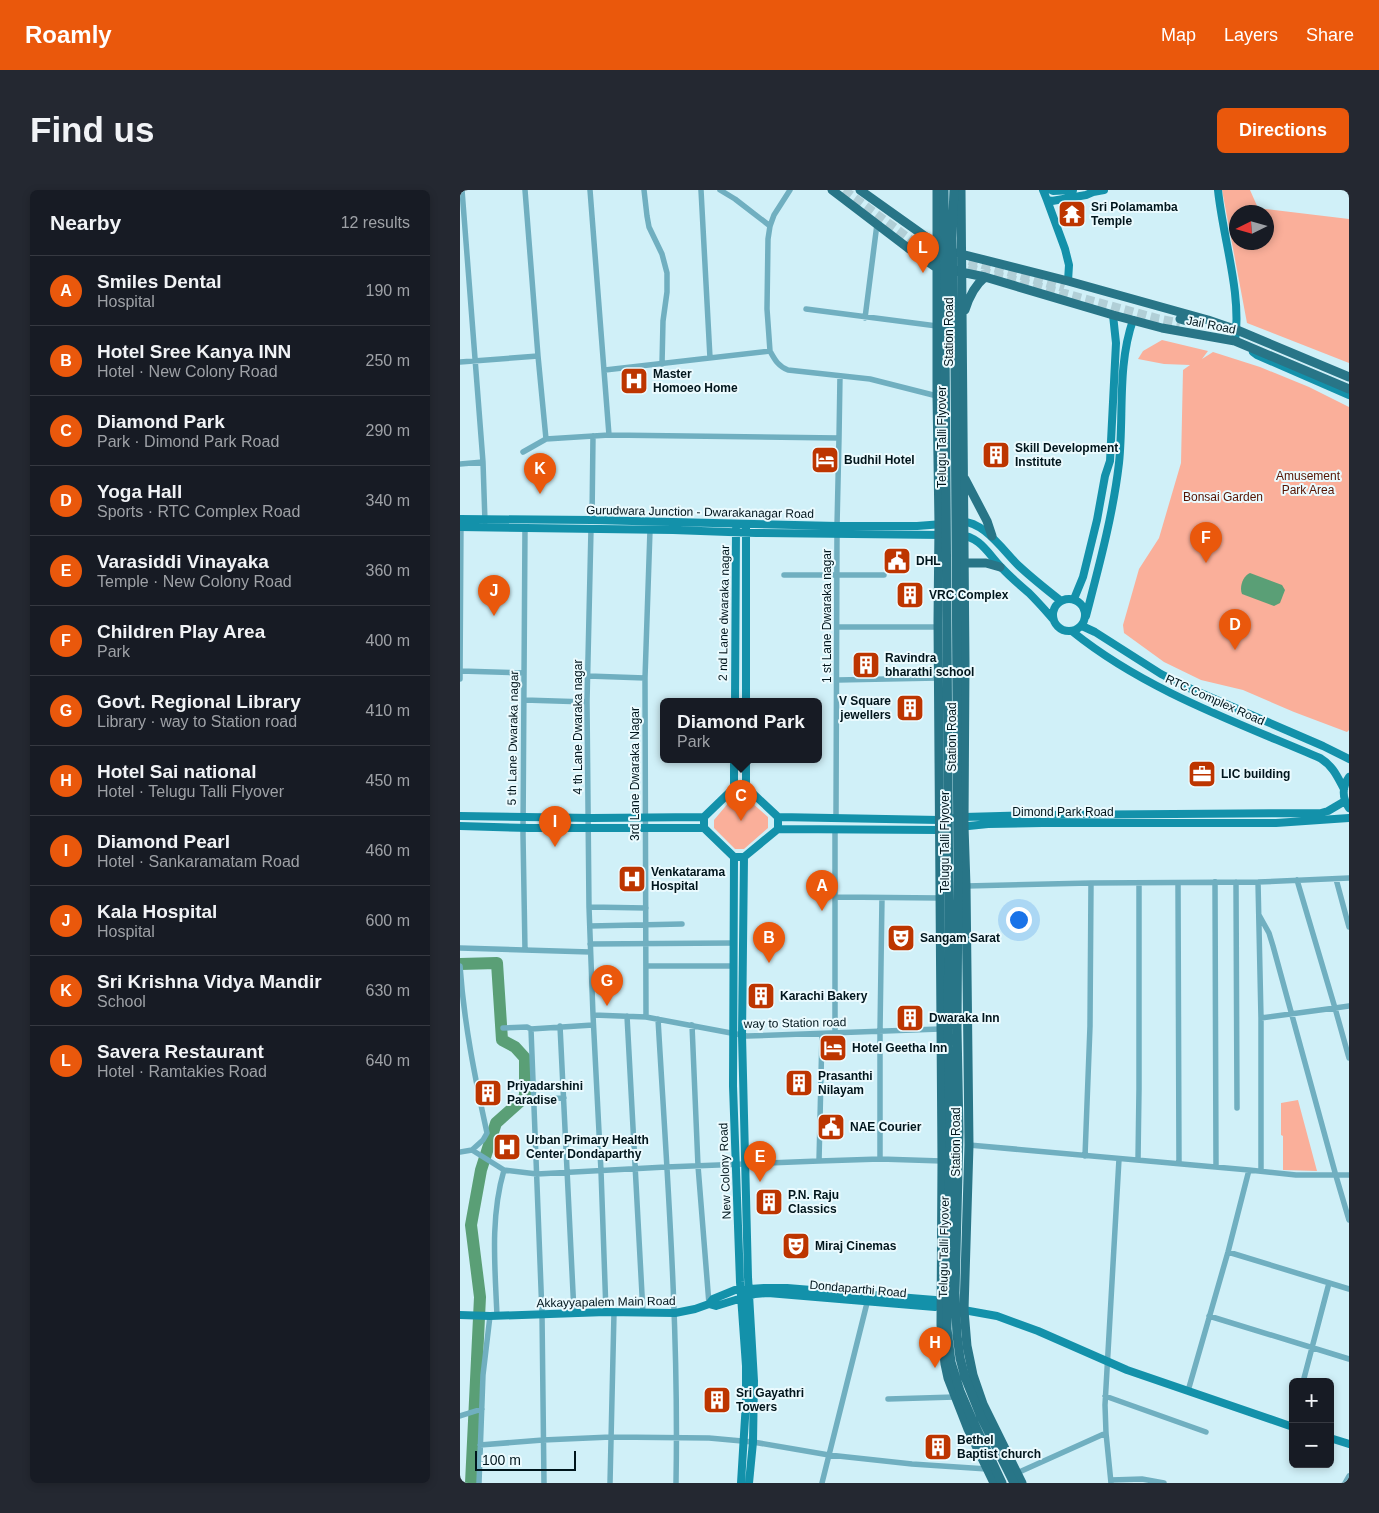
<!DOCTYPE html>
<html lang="en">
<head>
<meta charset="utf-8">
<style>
	:root { --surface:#171b24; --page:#242831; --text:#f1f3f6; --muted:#9ea1a6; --line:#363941; --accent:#ea580c }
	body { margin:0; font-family:Helvetica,sans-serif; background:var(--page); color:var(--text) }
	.controls { position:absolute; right:15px; bottom:15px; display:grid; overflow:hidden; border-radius:8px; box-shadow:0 2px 8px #0003 }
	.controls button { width:45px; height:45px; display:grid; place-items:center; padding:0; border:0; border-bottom:1px solid var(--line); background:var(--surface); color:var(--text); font:25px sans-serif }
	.compass { position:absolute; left:769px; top:15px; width:45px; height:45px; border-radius:50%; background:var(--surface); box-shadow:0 2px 8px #0003; rotate:265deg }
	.scale { position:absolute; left:15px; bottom:12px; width:101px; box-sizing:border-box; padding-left:5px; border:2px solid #00151c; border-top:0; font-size:14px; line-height:18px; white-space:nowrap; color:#00151c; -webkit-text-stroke:4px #eafafe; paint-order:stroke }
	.you { position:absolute; left:558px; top:729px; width:18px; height:18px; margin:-12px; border:4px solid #fff; border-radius:50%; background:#1a73e8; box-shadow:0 0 0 8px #1a73e833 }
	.badge { display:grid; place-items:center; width:32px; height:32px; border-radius:50%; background:var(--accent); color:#fff; font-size:16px; font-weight:700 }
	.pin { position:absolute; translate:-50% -41px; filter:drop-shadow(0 1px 2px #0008) }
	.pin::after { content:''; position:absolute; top:26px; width:18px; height:15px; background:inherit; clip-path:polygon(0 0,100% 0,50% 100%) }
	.popup { position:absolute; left:200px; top:508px; width:162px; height:65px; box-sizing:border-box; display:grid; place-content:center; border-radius:8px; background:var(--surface); filter:drop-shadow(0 1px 4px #0005); font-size:16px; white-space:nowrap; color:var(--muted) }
	.popup b { font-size:19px; color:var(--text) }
	.popup::after { content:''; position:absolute; left:50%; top:100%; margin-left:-10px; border:10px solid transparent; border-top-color:var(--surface) }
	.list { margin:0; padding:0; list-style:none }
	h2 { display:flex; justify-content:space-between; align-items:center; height:65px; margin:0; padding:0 20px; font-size:21px }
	h2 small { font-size:16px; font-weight:400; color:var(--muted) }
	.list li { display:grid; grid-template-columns:32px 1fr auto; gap:15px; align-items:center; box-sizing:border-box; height:70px; padding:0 20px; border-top:1px solid var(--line) }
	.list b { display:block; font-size:19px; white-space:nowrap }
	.list p { margin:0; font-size:16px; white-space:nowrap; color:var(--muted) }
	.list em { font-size:16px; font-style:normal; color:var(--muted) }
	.map { position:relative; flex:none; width:889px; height:1293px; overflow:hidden; border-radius:8px }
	header { display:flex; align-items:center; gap:30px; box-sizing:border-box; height:70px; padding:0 25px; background:var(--accent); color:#fff }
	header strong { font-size:24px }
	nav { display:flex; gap:28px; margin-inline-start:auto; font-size:18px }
	.intro { display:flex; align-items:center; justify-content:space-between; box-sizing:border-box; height:120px; padding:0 30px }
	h1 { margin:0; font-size:35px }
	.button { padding:12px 22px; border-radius:8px; background:var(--accent); color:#fff; font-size:18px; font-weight:700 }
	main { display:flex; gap:30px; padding:0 30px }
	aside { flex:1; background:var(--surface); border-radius:8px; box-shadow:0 2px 8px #0003 }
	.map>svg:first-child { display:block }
</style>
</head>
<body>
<header>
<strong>Roamly</strong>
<nav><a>Map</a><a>Layers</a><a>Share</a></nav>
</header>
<div class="intro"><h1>Find us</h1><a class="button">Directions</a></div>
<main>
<aside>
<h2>Nearby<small>12 results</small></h2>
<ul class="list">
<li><span class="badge">A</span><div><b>Smiles Dental</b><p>Hospital</p></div><em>190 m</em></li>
<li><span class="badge">B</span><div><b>Hotel Sree Kanya INN</b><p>Hotel · New Colony Road</p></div><em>250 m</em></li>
<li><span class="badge">C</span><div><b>Diamond Park</b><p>Park · Dimond Park Road</p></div><em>290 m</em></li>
<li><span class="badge">D</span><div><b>Yoga Hall</b><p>Sports · RTC Complex Road</p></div><em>340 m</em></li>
<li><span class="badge">E</span><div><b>Varasiddi Vinayaka</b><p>Temple · New Colony Road</p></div><em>360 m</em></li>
<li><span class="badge">F</span><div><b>Children Play Area</b><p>Park</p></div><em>400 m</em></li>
<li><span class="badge">G</span><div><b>Govt. Regional Library</b><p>Library · way to Station road</p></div><em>410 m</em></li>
<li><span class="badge">H</span><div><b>Hotel Sai national</b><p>Hotel · Telugu Talli Flyover</p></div><em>450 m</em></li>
<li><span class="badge">I</span><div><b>Diamond Pearl</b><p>Hotel · Sankaramatam Road</p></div><em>460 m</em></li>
<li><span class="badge">J</span><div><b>Kala Hospital</b><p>Hospital</p></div><em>600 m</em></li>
<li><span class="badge">K</span><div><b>Sri Krishna Vidya Mandir</b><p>School</p></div><em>630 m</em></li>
<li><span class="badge">L</span><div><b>Savera Restaurant</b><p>Hotel · Ramtakies Road</p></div><em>640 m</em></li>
</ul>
</aside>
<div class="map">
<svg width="889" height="1293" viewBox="0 0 889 1293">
	<rect width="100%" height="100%" fill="#d0f0f8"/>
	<!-- green -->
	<path fill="#faaf9a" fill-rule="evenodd" d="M762 0H790L798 18 889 29V173L787 133ZM776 22H806V52H776Z
		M702 150 748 161 742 169 753 162 800 177 849 197 889 217V540L887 542 834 522 783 500 741 490 704 472 664 443 663 435 679 379 699 348 721 273 723 180 730 175 704 174 678 169 683 161Z
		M275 605H283L308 627V638L284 659H275L254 638V630Z
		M838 910 857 981 823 980V946L821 945V913Z"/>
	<!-- water -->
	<path fill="#5a9f76" d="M790 383 822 395 825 400 820 413 814 416 782 404C779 397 783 386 790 383Z"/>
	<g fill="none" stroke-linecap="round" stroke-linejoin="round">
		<!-- river -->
		<path stroke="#5a9f76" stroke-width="12" d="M0 774 37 773 42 850 55 857 65 868V907L36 933 21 980 11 1035 20 1107 11 1293"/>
		<!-- primary-tunnel -->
		<path stroke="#b1cfd7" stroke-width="9" stroke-dasharray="9 4.5" stroke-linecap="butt" d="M384 0 463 59 483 71
			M496 67 604 98
			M495 74 699 129 720 133"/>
		<!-- street -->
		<path stroke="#70afc0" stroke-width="5.5" d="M2 0 23 272 25 332
			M184 0 187 26 189 37 202 64 207 83V102L203 131 202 174
			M241 0 250 168
			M260 0 275 9 310 36
			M346 119 477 136
			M405 128 417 34
			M310 161 307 119 308 49 310 36 314 25 330 0
			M78 166 86 249 149 245 130 0
			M0 172 78 166 65 0
			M145 180 310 161C315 170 318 176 328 180L410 189 477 206
			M149 245 379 248 377 336
			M379 248 380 186
			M63 262 86 249
			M0 274 23 272
			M132 330 133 246
			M131 339 127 512 129 717 133 825 141 981 146 1122
			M324 385H424
			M377 437H478
			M0 481 64 483
			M128 486 185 488
			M0 489 1 333
			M377 490 478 488
			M64 510 127 512
			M376 628 377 343
			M375 640V843
			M876 689 889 737
			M755 692 756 977
			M776 692 777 918
			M798 692 801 828V981
			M718 693 719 973
			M506 696 631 693 798 692 889 688
			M376 707 480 708
			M422 708 420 841V969L482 971
			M129 717 186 718
			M799 725 809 743 813 756 876 986 889 1030
			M130 736 222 734
			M130 754 273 753
			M0 758 130 762
			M65 760 63 645 65 337
			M0 776C4 833 15 888 27 943L23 950 12 960
			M186 776H273
			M889 816 875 818 889 868
			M133 825 186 827 287 846 480 839
			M167 826 183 1123
			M186 827 185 488 190 340
			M801 828 875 818 837 690
			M198 829C207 983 219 1138 216 1293
			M232 835 238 976 249 1114
			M100 836 114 1123
			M43 838 67 837 71 839 133 835
			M71 839 82 1124 84 1293
			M362 844 359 971 420 969
			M75 913 80 909 104 908
			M509 955 789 980
			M0 962 12 960 44 980 77 984 206 977 359 971
			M625 966 630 836 631 693
			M678 970 679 899V693
			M768 1062 889 1099
			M37 1126C35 1077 30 1028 44 980
			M749 1126 889 1169
			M843 1192 869 1093
			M728 1201 768 1062 789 980 836 985H889
			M645 1206 746 1242
			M428 1209 495 1207
			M0 1226 22 1219
			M20 1255 83 1250 151 1247 249 1248 293 1252 369 1265 452 1274 527 1279
			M557 1283 646 1243
			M651 1290 682 1289 704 1293
			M19 1293 23 1185 30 1126
			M150 1293 154 1123
			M362 1293 408 1109
			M651 1293 646 1243 645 1215 659 969
			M885 1293 889 1286"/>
		<!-- secondary -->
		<path stroke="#1391aa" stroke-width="8" d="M583 0 587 10 592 11 626 5 633 2 644 0
			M591 0 593 1 613 0
			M758 0C763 49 782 103 775 151
			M587 10 605 59 609 75 608 91
			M793 162 797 165 889 205
			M0 329 132 330 377 336H457L483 334
			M499 332C522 328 545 363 559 376 573 389 587 400 601 411
			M0 337 213 340 296 343 483 345
			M499 345C520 346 529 365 541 377 550 387 560 395 569 403 578 412 585 420 593 429
			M593 425a16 16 0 1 1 32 0a16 16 0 1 1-32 0Z
			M614 409 623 387 637 330 645 286 650 271 656 153 653 125
			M626 426C639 376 653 325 659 273 664 226 657 176 673 130
			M622 436 635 442 701 484 729 498 863 556 889 569
			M613 442C685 500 776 532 860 568 873 576 877 586 884 599
			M275 512 276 339
			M286 512V338
			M286 570V597
			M889 587C882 597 882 608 889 618
			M286 597 318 627V639L284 667H274L244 638V627L274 598Z
			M274 598V570
			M0 626 132 628 244 627
			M318 627 479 630 504 627 582 625 861 623 868 621 885 611
			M0 636 69 638H244
			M499 637 528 634 582 633H816L889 628
			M318 639 479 640 485 639
			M274 667 273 896 280 1092 286 1176V1212L281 1293
			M284 667 282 845 288 1087 294 1191 293 1252 289 1293
			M249 1114 253 1109 275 1100 304 1098H327L475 1110 481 1115
			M498 1119 537 1126 578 1141 667 1180 833 1237
			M0 1125 30 1126 146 1122 215 1123 235 1119 249 1114 256 1116 295 1104 308 1103 475 1117 481 1115 484 1116
			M870 1248 889 1254"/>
		<!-- primary -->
		<path stroke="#287587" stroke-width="9" d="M372 0 448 58 477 78 481 79
			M400 0 480 57
			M477 0V206L479 335 478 431 482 971 481 1135 485 1174 488 1188 508 1239 534 1293
			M501 0 505 473 504 636 506 696 509 955 504 1120 507 1156 513 1185 523 1214 562 1293
			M497 63 608 91 748 130 777 140 889 187
			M496 81 525 87 653 125 702 138 775 151 889 199
			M505 120C509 107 514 96 525 87
			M720 129 727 131H738
			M505 289 527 331 532 346
			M503 373H526L540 377"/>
		<!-- primary-bridge -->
		<path stroke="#287587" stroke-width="9" d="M484 0 489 734 488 839 490 942 487 1139 491 1172 500 1201 512 1229 542 1293
			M494 0 492 48 495 171 498 687 497 838 499 942 495 1103 497 1145 500 1168 505 1187 521 1227 554 1293"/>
	</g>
	<!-- icons -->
	<defs>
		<symbol id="temple-square" viewBox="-11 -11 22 22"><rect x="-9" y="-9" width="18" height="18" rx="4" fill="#bd3500" stroke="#eafafe"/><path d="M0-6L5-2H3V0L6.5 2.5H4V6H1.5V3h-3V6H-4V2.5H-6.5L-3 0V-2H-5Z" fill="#fff"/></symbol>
		<symbol id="hospital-square" viewBox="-11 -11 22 22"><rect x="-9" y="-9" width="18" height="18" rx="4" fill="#bd3500" stroke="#eafafe"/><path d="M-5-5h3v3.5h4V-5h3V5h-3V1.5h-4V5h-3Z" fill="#fff"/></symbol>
		<symbol id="building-square" viewBox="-11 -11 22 22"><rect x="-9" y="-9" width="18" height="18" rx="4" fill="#bd3500" stroke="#eafafe"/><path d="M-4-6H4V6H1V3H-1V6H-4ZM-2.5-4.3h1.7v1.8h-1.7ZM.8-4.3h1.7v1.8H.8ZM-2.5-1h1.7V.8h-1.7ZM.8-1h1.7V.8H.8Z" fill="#fff"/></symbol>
		<symbol id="hotel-square" viewBox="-11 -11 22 22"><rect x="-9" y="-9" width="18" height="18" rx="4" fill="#bd3500" stroke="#eafafe"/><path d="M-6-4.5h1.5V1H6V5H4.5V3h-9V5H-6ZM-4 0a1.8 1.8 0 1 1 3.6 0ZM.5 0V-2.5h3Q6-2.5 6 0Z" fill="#fff"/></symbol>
		<symbol id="civic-square" viewBox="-11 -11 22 22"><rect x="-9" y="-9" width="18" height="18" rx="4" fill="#bd3500" stroke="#eafafe"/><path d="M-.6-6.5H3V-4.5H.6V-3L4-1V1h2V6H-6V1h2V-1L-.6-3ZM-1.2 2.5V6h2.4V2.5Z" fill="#fff"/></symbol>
		<symbol id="office-square" viewBox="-11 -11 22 22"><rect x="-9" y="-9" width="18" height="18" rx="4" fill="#bd3500" stroke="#eafafe"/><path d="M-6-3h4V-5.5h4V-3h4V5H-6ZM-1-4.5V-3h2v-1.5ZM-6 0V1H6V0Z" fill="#fff"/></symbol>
		<symbol id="theatre-square" viewBox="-11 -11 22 22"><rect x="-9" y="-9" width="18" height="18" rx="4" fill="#bd3500" stroke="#eafafe"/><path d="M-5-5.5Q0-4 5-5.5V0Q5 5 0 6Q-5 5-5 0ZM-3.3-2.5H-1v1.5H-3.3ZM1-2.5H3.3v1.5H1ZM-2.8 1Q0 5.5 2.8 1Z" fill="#fff"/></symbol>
	</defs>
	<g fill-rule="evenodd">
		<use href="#temple-square" x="596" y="8" width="32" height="32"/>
		<use href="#hospital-square" x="158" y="175" width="32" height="32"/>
		<use href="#building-square" x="520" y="249" width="32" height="32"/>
		<use href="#hotel-square" x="349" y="254" width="32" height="32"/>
		<use href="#civic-square" x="421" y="355" width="32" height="32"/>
		<use href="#building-square" x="434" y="389" width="32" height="32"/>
		<use href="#building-square" x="390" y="459" width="32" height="32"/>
		<use href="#building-square" x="434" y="502" width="32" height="32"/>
		<use href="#office-square" x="726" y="568" width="32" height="32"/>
		<use href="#hospital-square" x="156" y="673" width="32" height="32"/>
		<use href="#theatre-square" x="425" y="732" width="32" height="32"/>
		<use href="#building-square" x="285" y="790" width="32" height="32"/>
		<use href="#building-square" x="434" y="812" width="32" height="32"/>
		<use href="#hotel-square" x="357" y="842" width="32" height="32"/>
		<use href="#building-square" x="323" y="877" width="32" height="32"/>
		<use href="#building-square" x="12" y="887" width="32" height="32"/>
		<use href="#civic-square" x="355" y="921" width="32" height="32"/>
		<use href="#hospital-square" x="31" y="941" width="32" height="32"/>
		<use href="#building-square" x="293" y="996" width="32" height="32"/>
		<use href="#theatre-square" x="320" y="1040" width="32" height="32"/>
		<use href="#building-square" x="241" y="1194" width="32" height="32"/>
		<use href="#building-square" x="462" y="1241" width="32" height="32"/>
	</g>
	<g text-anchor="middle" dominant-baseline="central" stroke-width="4" stroke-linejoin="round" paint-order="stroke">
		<!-- poi labels -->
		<g font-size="12" font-weight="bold" fill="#00151c" stroke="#eafafe" text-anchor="start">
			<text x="631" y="17">Sri Polamamba<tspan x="631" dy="14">Temple</tspan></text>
			<text x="193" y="184">Master<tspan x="193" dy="14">Homoeo Home</tspan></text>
			<text x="555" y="258">Skill Development<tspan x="555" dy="14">Institute</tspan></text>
			<text x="384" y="270">Budhil Hotel</text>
			<text x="456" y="371">DHL</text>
			<text x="469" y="405">VRC Complex</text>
			<text x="425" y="468">Ravindra<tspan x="425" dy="14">bharathi school</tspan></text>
			<text x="431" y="511" text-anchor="end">V Square<tspan x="431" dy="14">jewellers</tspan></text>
			<text x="761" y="584">LIC building</text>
			<text x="191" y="682">Venkatarama<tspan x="191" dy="14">Hospital</tspan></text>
			<text x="460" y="748">Sangam Sarat</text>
			<text x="320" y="806">Karachi Bakery</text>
			<text x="469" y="828">Dwaraka Inn</text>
			<text x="392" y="858">Hotel Geetha Inn</text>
			<text x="358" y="886">Prasanthi<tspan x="358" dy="14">Nilayam</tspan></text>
			<text x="47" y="896">Priyadarshini<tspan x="47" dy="14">Paradise</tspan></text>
			<text x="390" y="937">NAE Courier</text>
			<text x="66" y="950">Urban Primary Health<tspan x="66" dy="14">Center Dondaparthy</tspan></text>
			<text x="328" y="1005">P.N. Raju<tspan x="328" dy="14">Classics</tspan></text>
			<text x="355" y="1056">Miraj Cinemas</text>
			<text x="276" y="1203">Sri Gayathri<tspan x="276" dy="14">Towers</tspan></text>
			<text x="497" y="1250">Bethel<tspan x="497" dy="14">Baptist church</tspan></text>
		</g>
		<!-- street labels -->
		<g font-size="12" fill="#00151c" stroke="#eafafe">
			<text transform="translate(751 135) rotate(11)">Jail Road</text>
			<text transform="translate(489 142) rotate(-90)">Station Road</text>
			<text transform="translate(482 247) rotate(-90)">Telugu Talli Flyover</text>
			<text transform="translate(240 322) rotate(1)">Gurudwara Junction - Dwarakanagar Road</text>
			<text transform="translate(264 423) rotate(-89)">2 nd Lane dwaraka nagar</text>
			<text transform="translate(367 426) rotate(-90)">1 st Lane Dwaraka nagar</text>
			<text transform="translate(755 510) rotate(24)">RTC Complex Road</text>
			<text transform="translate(118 537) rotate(-90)">4 th Lane Dwaraka nagar</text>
			<text transform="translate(492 547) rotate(-90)">Station Road</text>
			<text transform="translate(53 548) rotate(-89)">5 th Lane Dwaraka nagar</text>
			<text transform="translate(175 584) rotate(-90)">3rd Lane Dwaraka Nagar</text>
			<text x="603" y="622">Dimond Park Road</text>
			<text transform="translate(485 652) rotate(-90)">Telugu Talli Flyover</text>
			<text transform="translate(335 833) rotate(-1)">way to Station road</text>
			<text transform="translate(496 952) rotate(-90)">Station Road</text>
			<text transform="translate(265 981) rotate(-92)">New Colony Road</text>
			<text transform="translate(484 1057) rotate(-89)">Telugu Talli Flyover</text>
			<text transform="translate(398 1099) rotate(5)">Dondaparthi Road</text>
			<text transform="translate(146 1112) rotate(-1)">Akkayyapalem Main Road</text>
		</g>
		<!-- park labels -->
		<g font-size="12" fill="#551402" stroke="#eafafe">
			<text x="848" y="286">Amusement<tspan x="848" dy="14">Park Area</tspan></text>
			<text x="763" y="307">Bonsai Garden</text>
		</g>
	</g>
</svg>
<div class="controls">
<button>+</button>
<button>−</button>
</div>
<svg class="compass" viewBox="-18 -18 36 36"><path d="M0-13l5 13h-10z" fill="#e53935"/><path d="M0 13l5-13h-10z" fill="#9ea1a6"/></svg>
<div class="scale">100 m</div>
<div class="you"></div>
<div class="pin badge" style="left:362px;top:721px">A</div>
<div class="pin badge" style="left:309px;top:773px">B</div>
<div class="pin badge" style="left:281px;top:631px">C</div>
<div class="popup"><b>Diamond Park</b>Park</div>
<div class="pin badge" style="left:775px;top:460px">D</div>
<div class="pin badge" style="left:300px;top:992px">E</div>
<div class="pin badge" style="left:746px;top:373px">F</div>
<div class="pin badge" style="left:147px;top:816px">G</div>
<div class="pin badge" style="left:475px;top:1178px">H</div>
<div class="pin badge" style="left:95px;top:657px">I</div>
<div class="pin badge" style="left:34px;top:426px">J</div>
<div class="pin badge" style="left:80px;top:304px">K</div>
<div class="pin badge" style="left:463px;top:83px">L</div>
</div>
</main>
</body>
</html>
